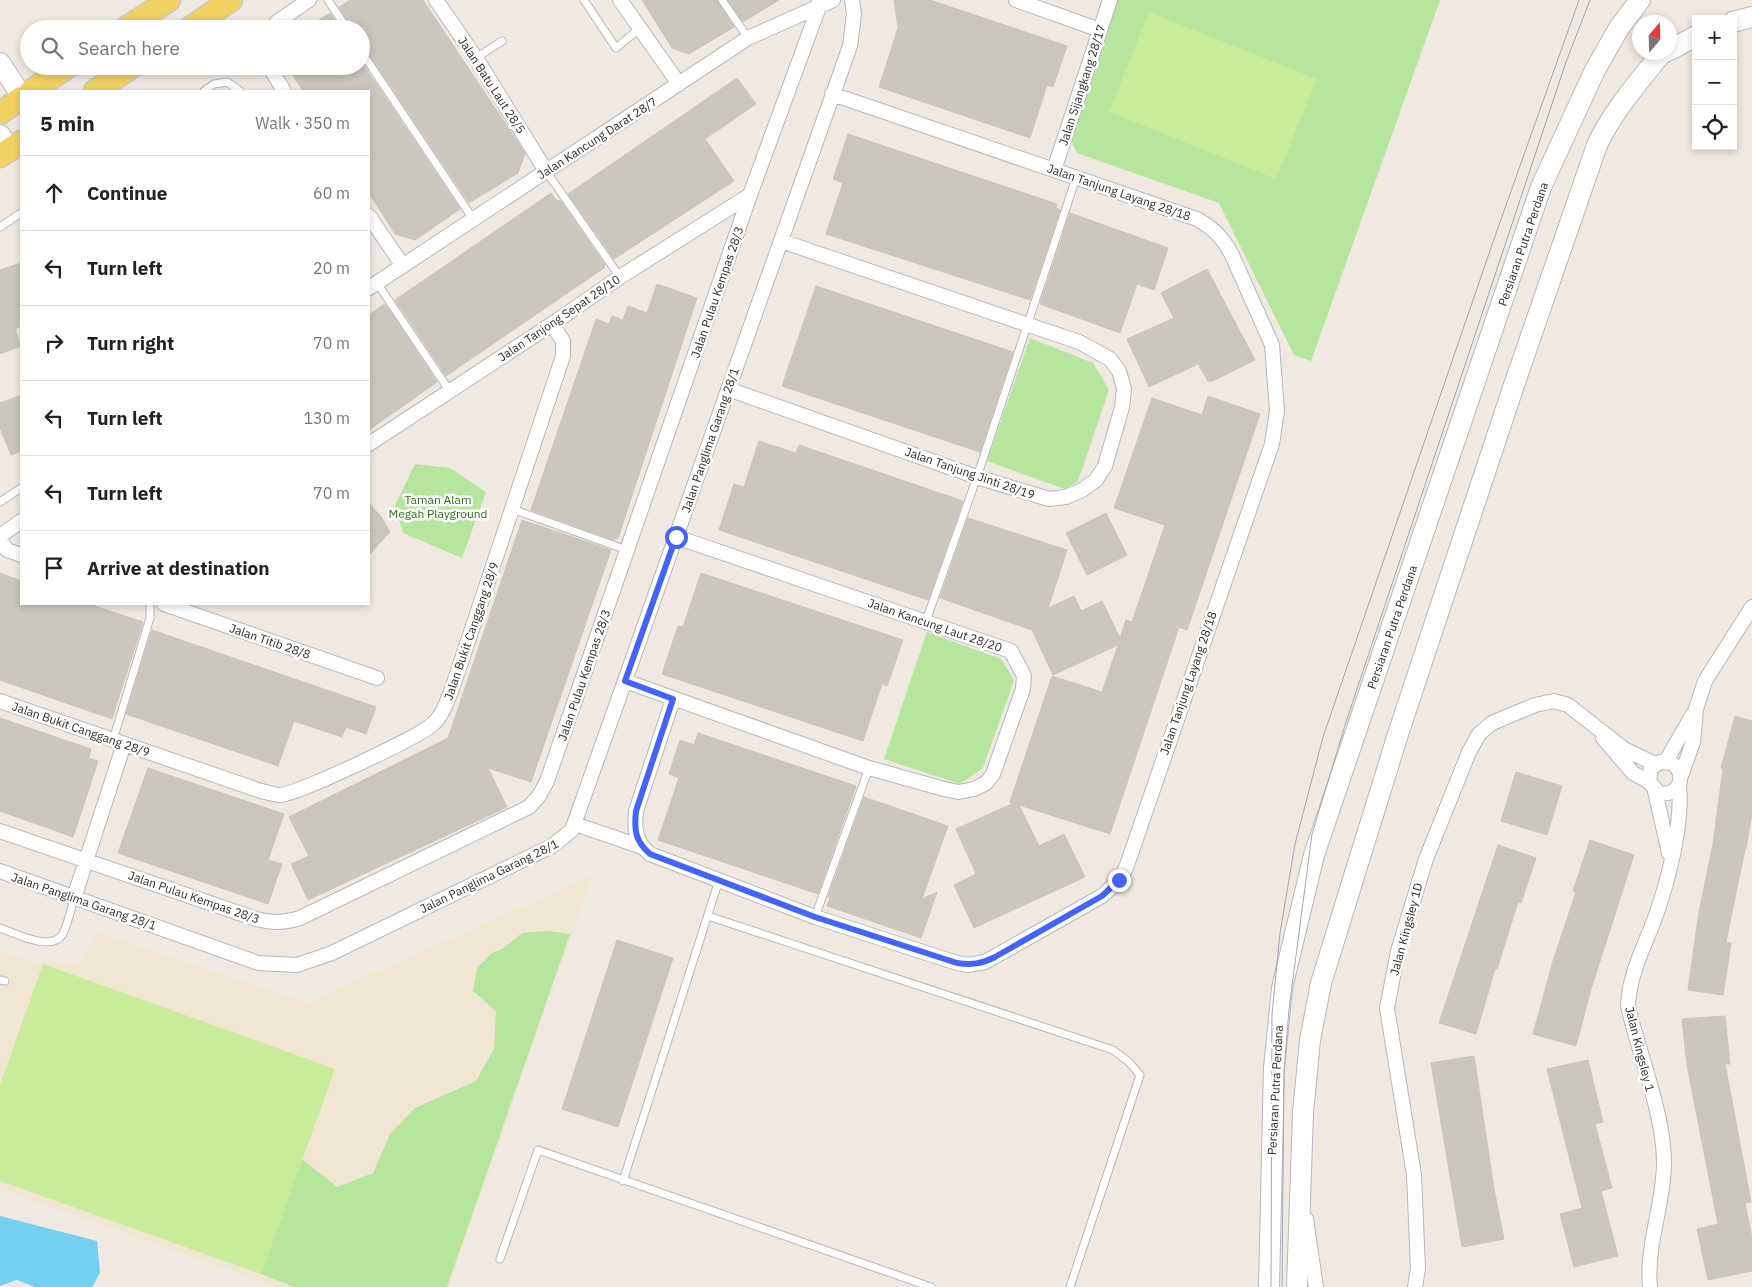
<!DOCTYPE html>
<html lang="en">
<head>
<meta charset="utf-8">
<style>
	:root { --surface:#fff; --page:#f2f2f2; --text:#222; --muted:#767676; --line:#e0e0e0 }
	body { margin:0; font-family:"IBM Plex Sans",sans-serif; background:var(--page); color:var(--text) }
	.controls { position:absolute; right:15px; top:15px; display:grid; overflow:hidden; border-radius:0px; box-shadow:0 2px 8px #0003 }
	.controls button { width:45px; height:45px; display:grid; place-items:center; padding:0; border:0; border-bottom:1px solid var(--line); background:var(--surface); color:var(--text); font:25px sans-serif }
	.compass { position:absolute; left:1632px; top:15px; width:45px; height:45px; border-radius:50%; background:var(--surface); box-shadow:0 2px 8px #0003; rotate:19deg }
	.stop { position:absolute; width:15px; height:15px; margin:-11px; border:4px solid #4264fb; border-radius:50%; background:#fff }
	.stop.end { background:#4264fb; border-color:#fff; box-shadow:0 1px 5px #0008 }
	.list { margin:0; padding:0; list-style:none }
	h2 { display:flex; justify-content:space-between; align-items:center; height:65px; margin:0; padding:0 20px; font-size:21px }
	h2 small { font-size:16px; font-weight:400; color:var(--muted) }
	.list li { display:grid; grid-template-columns:32px 1fr auto; gap:15px; align-items:center; box-sizing:border-box; height:75px; padding:0 20px; border-top:1px solid var(--line) }
	.list b { display:block; font-size:19px; white-space:nowrap }
	.list em { font-size:16px; font-style:normal; color:var(--muted) }
	.icon { flex:none; width:28px; height:28px; fill:none; stroke:currentColor; stroke-width:2; stroke-linecap:round; stroke-linejoin:round }
	.map { position:relative; flex:none; width:1752px; height:1287px; overflow:hidden }
	.search { position:absolute; background:var(--surface); box-shadow:0 2px 8px #0003; left:20px; top:20px; width:350px; height:55px; display:flex; align-items:center; gap:12px; box-sizing:border-box; padding:0 18px; border-radius:28px; color:var(--muted); font-size:19px }
	.panel { position:absolute; background:var(--surface); box-shadow:0 2px 8px #0003; left:20px; top:90px; width:350px; height:515px; border-radius:0px }
	.map>svg:first-child { display:block }
</style>
</head>
<body>
<div class="map">
<svg width="1752" height="1287" viewBox="0 0 1752 1287">
	<rect width="100%" height="100%" fill="#efe9e1"/>
	<!-- education -->
	<path fill="#f0e6d1" d="M592 876 449 1287H276L0 1189V950L34 963 77 964 99 933 307 1003Z"/>
	<!-- green -->
	<path fill="#b6e59e" d="M1118 0H1440L1311 361 1294 355 1219 203 1077 153 1071 141Z
		M1030 338 1093 363 1109 390 1078 481 1065 489 987 461Z
		M415 464 450 468 486 492 462 558 403 533 395 505Z
		M927 632 1001 659 1014 680 983 768 960 784 884 759Z
		M548 931 570 934 447 1287H294L261 1274 302 1159 337 1187 373 1173 390 1134 415 1108 476 1081 494 1049 496 1011 473 991 477 968 492 953 504 948 522 933Z"/>
	<!-- pitch -->
	<path fill="#c9ec9a" d="M1149 12 1317 79 1276 179 1109 112Z
		M43 964 335 1069 261 1274 0 1181V1085Z"/>
	<!-- water -->
	<path fill="#75cff0" d="M0 1216 97 1241 100 1273 92 1287H35L17 1280 0 1286Z"/>
	<!-- building -->
	<path fill="#cbc7bf" stroke="#cbc5ba" d="M350 0H423L525 153 518 173 469 203 365 48 361 46V29H352L339 7Z
		M642 0H717L734 27 689 54 672 48Z
		M728 0H779L743 22Z
		M894 0H930L1067 46 1053 87 1047 85 1030 138 879 87 898 28Z
		M330 13 340 29H305Z
		M361 61 460 209 415 240 395 234 369 193V91H303L287 66H361Z
		M737 78 756 104 705 139 734 181 614 259 568 194Z
		M848 134 1057 204 1056 208 1060 210 1030 300 826 234 843 183 833 179Z
		M551 193 557 201 560 200 605 265 604 268 446 376 395 300Z
		M1070 213 1168 248 1154 290 1137 284 1120 333 1040 304Z
		M21 263V326L15 329 21 346 0 354V270Z
		M1207 269 1255 360 1213 381H1208L1198 364 1149 387 1127 339 1174 318 1161 293Z
		M657 284 697 298 618 538 614 540 531 510 596 319 609 324 612 316 623 320 628 306 647 313Z
		M816 286 1013 352 980 452 782 386Z
		M383 305H386L437 382 369 430V315Z
		M21 395V451L11 455 0 428V403Z
		M1208 396 1260 414 1187 630 1179 627 1110 834 1019 805 1039 846 1064 834 1085 877 974 928 954 885 976 874 956 829 1014 803 1010 802 1052 676 1102 692 1118 645 1053 675 1032 630 940 598 968 518 1067 550 1048 608 1074 596 1081 611 1102 601 1120 638 1126 620 1132 622 1165 525 1114 508 1152 398 1202 415Z
		M759 441 796 453 799 445 963 501 928 600 719 530 734 484 744 487Z
		M369 503 382 518 390 532 369 555Z
		M1106 513 1127 555 1087 575 1066 533Z
		M522 520 611 550 531 782 488 768 507 807 308 900 291 864 309 856 289 817 448 738Z
		M0 573 21 581V604H89L143 622 112 719 0 680Z
		M701 573 903 640 887 686 882 684 863 741 662 674 678 626 683 627Z
		M152 630 376 707 366 734 346 727 342 737 294 721 278 766 126 714Z
		M1735 716 1752 721V813L1746 849H1745L1726 942 1731 943 1723 995 1688 990 1699 912 1713 844 1723 769 1721 768Z
		M0 718 91 749 89 758 98 761 73 837 0 811Z
		M698 733 856 786 818 894 658 840 679 778 669 774 680 740 694 745Z
		M148 768 284 814 268 860 282 864 268 904 118 853Z
		M1516 772 1562 786 1547 835 1501 821Z
		M864 797 948 826 922 899 937 892 921 938 827 906 830 898 828 897Z
		M1590 840 1634 855 1591 989 1576 1046 1533 1034 1553 961 1576 892 1573 891Z
		M1498 845 1536 858 1521 903 1518 902 1497 969H1495L1476 1034 1439 1023Z
		M617 940 673 958 618 1127 562 1109Z
		M1725 1016 1730 1064H1725L1751 1202 1745 1203 1752 1238V1271L1708 1280 1697 1229 1718 1224 1687 1065 1682 1019Z
		M1474 1056 1494 1189 1504 1239 1462 1247 1431 1063Z
		M1588 1060 1603 1122 1595 1124 1612 1188 1601 1191 1618 1256 1574 1267 1560 1214 1582 1208 1547 1069Z"/>
	<g fill="none" stroke-linecap="round" stroke-linejoin="round">
		<defs>
			<path id="service" d="M328 0 347 29
				M584 0 616 48 639 29
				M722 0 748 38
				M361 51 473 219
				M476 58 502 41
				M204 91 214 84 227 82 240 91
				M546 171 620 277
				M0 227 21 213
				M377 283 449 390
				M0 502 21 488
				M512 509 627 550
				M926 621 977 477 1076 178
				M113 740 150 618V604
				M708 916 1113 1050 1129 1062 1140 1075 1070 1287
				M815 917 869 768
				M0 928C15 933 51 952 62 935 68 925 71 909 74 898
				M0 980 5 981
				M623 1181 719 880
				M500 1259 538 1150 931 1287"/>
			<path id="minor" d="M436 0 476 58 546 171
				M620 0 679 84
				M1016 0 1100 30
				M273 29 277 22 309 0
				M269 66 284 91
				M1054 170 1110 0
				M369 216 403 266
				M369 288 748 38 833 0
				M728 389 977 477 1049 499 1066 497 1082 490 1096 480 1105 466 1122 407 1124 389 1119 371 1110 359 1079 342 781 241
				M369 444 552 324 620 277 750 195
				M0 536 21 521
				M0 540 7 550 21 555
				M164 604 377 678
				M625 681 869 768 944 789 959 792 974 789 986 783 993 774 1023 689 1024 676 1011 651 676 537
				M673 699 636 811C634 830 635 841 650 854L815 917 957 963 968 965 985 962 1102 896 1119 880 1126 868 1272 444 1277 411 1272 345 1231 253C1222 237 1213 228 1197 219L832 94
				M0 701 261 791C267 792 274 795 280 795 298 794 419 737 433 724 443 715 448 699 453 686L563 356V341L552 324
				M1603 738 1633 773 1649 782 1659 793C1679 797 1688 775 1672 763L1660 762 1651 768 1649 782
				M1666 761 1693 714
				M1681 776 1693 742 1696 709 1705 681 1752 607
				M1655 791 1669 853
				M575 824 642 847
				M0 831 256 919C272 923 284 923 300 918L529 807 539 796 547 781 750 195 820 4 819 0
				M0 871 258 963 297 965 332 953 552 846 572 830 850 46 854 14 852 0
				M74 898 124 744
				M1306 1219 1316 1287
				M1415 1287 1418 1268 1414 1175 1387 1008 1398 951 1426 859 1469 752 1479 734 1492 723 1535 705 1554 701 1568 705 1624 749 1655 764
				M1650 1287C1646 1244 1664 1205 1664 1162 1664 1115 1639 1054 1628 1006 1629 975 1644 947 1655 918 1668 882 1683 824 1679 786"/>
			<path id="secondary" d="M1733 22 1752 17
				M1670 50 1696 36
				M0 63 21 95
				M0 135 9 150
				M1269 1287 1274 1068 1282 988 1314 855 1541 187 1595 70 1619 28 1640 0
				M1297 1287 1303 1113 1310 1040 1321 983 1399 731 1514 385 1597 145C1613 111 1637 84 1660 55L1665 52"/>
			<path id="primary" d="M125 29 169 0
				M189 29 231 0
				M31 91 69 66
				M95 91 133 66
				M0 113 21 98
				M0 156 21 142"/>
		</defs>
		<!-- service casing -->
		<use href="#service" stroke="#b4b7c1" stroke-width="9"/>
		<!-- minor casing -->
		<use href="#minor" stroke="#b4b7c1" stroke-width="16"/>
		<!-- secondary casing -->
		<use href="#secondary" stroke="#b4b7c1" stroke-width="22"/>
		<!-- primary casing -->
		<use href="#primary" stroke="#c9c9c9" stroke-width="25"/>
		<!-- service -->
		<use href="#service" stroke="#fff" stroke-width="7"/>
		<!-- minor -->
		<use href="#minor" stroke="#fff" stroke-width="14"/>
		<!-- secondary -->
		<use href="#secondary" stroke="#fff" stroke-width="20"/>
		<!-- primary -->
		<use href="#primary" stroke="#f2d163" stroke-width="22"/>
		<!-- tram -->
		<path stroke="#a3a6b8" stroke-width="1" d="M1271 1287 1272 1014 1280 933 1295 844 1323 737 1494 239 1579 0
			M1282 1287 1284 1072 1289 1009 1312 834 1346 722 1566 62 1590 0"/>
	</g>
	<g fill="none" stroke-linecap="round" stroke-linejoin="round">
		<!-- route -->
		<path stroke="#4264fb" stroke-width="6" d="M676 537 625 681 673 699 636 811C634 830 635 841 650 854L815 917 957 963C971 965 982 964 995 957L1102 896 1119 880"/>
	</g>
	<g text-anchor="middle" dominant-baseline="central" stroke-width="5" stroke-linejoin="round" paint-order="stroke">
		<!-- street labels -->
		<g font-size="12" fill="#2e2e2e" stroke="#fff">
			<text transform="translate(492 85) rotate(57)">Jalan Batu Laut 28/5</text>
			<text transform="translate(1082 85) rotate(-72)">Jalan Sijangkang 28/17</text>
			<text transform="translate(597 138) rotate(-33)">Jalan Kancung Darat 28/7</text>
			<text transform="translate(1119 192) rotate(19)">Jalan Tanjung Layang 28/18</text>
			<text transform="translate(1523 244) rotate(-71)">Persiaran Putra Perdana</text>
			<text transform="translate(717 292) rotate(-71)">Jalan Pulau Kempas 28/3</text>
			<text transform="translate(559 318) rotate(-34)">Jalan Tanjong Sepat 28/10</text>
			<text transform="translate(710 440) rotate(-71)">Jalan Panglima Garang 28/1</text>
			<text transform="translate(970 473) rotate(19)">Jalan Tanjung Jinti 28/19</text>
			<text transform="translate(935 625) rotate(19)">Jalan Kancung Laut 28/20</text>
			<text transform="translate(1392 627) rotate(-71)">Persiaran Putra Perdana</text>
			<text transform="translate(471 631) rotate(-71)">Jalan Bukit Canggang 28/9</text>
			<text transform="translate(270 641) rotate(19)">Jalan Titib 28/8</text>
			<text transform="translate(584 675) rotate(-71)">Jalan Pulau Kempas 28/3</text>
			<text transform="translate(1188 683) rotate(-71)">Jalan Tanjung Layang 28/18</text>
			<text transform="translate(81 729) rotate(19)">Jalan Bukit Canggang 28/9</text>
			<text transform="translate(489 876) rotate(-26)">Jalan Panglima Garang 28/1</text>
			<text transform="translate(194 897) rotate(19)">Jalan Pulau Kempas 28/3</text>
			<text transform="translate(84 901) rotate(19)">Jalan Panglima Garang 28/1</text>
			<text transform="translate(1406 929) rotate(-75)">Jalan Kingsley 1D</text>
			<text transform="translate(1640 1049) rotate(76)">Jalan Kingsley 1</text>
			<text transform="translate(1275 1090) rotate(-87)">Persiaran Putra Perdana</text>
		</g>
		<!-- park labels -->
		<g font-size="12" fill="#2c6e1b" stroke="#fff">
			<text x="438" y="499">Taman Alam<tspan x="438" dy="14">Megah Playground</tspan></text>
		</g>
	</g>
</svg>
<div class="controls">
<button>+</button>
<button>−</button>
<button><svg class="icon" aria-label="locate" viewBox="0 0 24 24"><circle cx="12" cy="12" r="6"/><path d="M12 2v4M12 18v4M2 12h4M18 12h4"/></svg></button>
</div>
<svg class="compass" viewBox="-18 -18 36 36"><path d="M0-13l5 13h-10z" fill="#e53935"/><path d="M0 13l5-13h-10z" fill="#767676"/></svg>
<div class="stop" style="left:676px;top:537px"></div>
<div class="stop end" style="left:1119px;top:880px"></div>
<div class="search"><svg class="icon" aria-label="search" viewBox="0 0 24 24"><circle cx="10" cy="10" r="6"/><path d="M15 15l6 6"/></svg>Search here</div>
<section class="panel">
<h2>5 min<small>Walk · 350 m</small></h2>
<ul class="list">
<li><svg class="icon" aria-label="ahead" viewBox="0 0 24 24"><path d="M12 20V5M6 11l6-6 6 6"/></svg><div><b>Continue</b></div><em>60 m</em></li>
<li><svg class="icon" aria-label="left" viewBox="0 0 24 24"><path d="M17 20v-9H6M10 6l-5 5 5 5"/></svg><div><b>Turn left</b></div><em>20 m</em></li>
<li><svg class="icon" aria-label="right" viewBox="0 0 24 24"><path d="M7 20v-9h11M14 6l5 5-5 5"/></svg><div><b>Turn right</b></div><em>70 m</em></li>
<li><svg class="icon" aria-label="left" viewBox="0 0 24 24"><path d="M17 20v-9H6M10 6l-5 5 5 5"/></svg><div><b>Turn left</b></div><em>130 m</em></li>
<li><svg class="icon" aria-label="left" viewBox="0 0 24 24"><path d="M17 20v-9H6M10 6l-5 5 5 5"/></svg><div><b>Turn left</b></div><em>70 m</em></li>
<li><svg class="icon" aria-label="arrive" viewBox="0 0 24 24"><path d="M6 21V4h12l-3 4 3 4H6"/></svg><div><b>Arrive at destination</b></div></li>
</ul>
</section>
</div>
</body>
</html>
